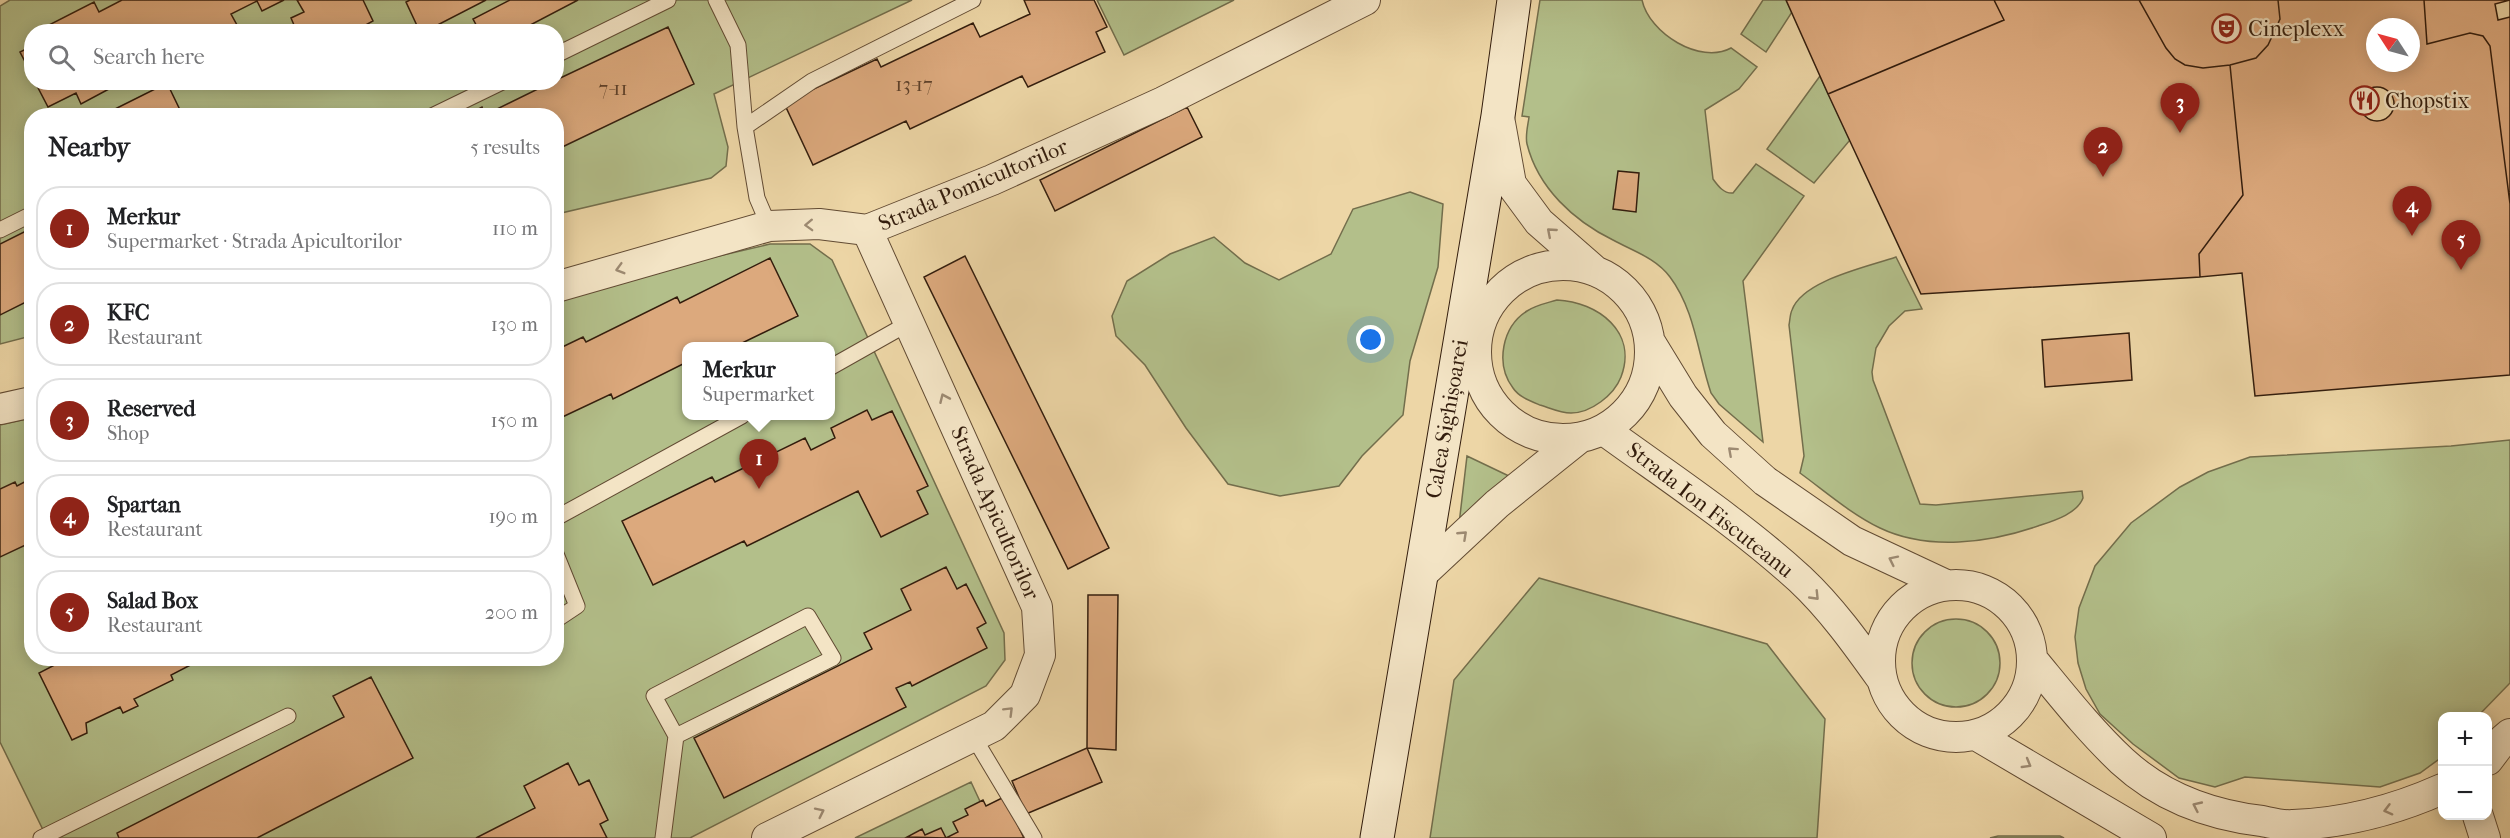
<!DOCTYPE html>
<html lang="en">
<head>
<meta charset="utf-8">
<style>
	:root { --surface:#fff; --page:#f2f2f2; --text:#202124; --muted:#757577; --line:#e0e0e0; --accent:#8f2418 }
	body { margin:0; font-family:"IM FELL French Canon",serif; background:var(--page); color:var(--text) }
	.controls { position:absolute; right:18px; bottom:18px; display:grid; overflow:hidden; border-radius:12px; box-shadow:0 3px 15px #0003 }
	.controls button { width:54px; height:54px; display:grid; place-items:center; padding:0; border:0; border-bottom:2px solid var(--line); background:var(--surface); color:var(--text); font:30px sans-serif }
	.compass { position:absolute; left:2366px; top:18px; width:54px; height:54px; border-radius:50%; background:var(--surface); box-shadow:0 3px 15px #0003; rotate:306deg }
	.you { position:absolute; left:1371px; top:340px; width:21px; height:21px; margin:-15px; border:4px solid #fff; border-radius:50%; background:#1a73e8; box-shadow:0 0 0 9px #1a73e833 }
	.badge { display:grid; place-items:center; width:39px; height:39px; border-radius:50%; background:var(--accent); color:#fff; font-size:20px; font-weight:700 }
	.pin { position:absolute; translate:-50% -50px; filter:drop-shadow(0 2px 3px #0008) }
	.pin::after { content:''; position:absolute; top:32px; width:21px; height:18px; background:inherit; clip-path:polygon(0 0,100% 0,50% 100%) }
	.popup { position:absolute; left:682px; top:342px; width:153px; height:78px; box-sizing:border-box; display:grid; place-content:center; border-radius:12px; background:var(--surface); filter:drop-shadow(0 2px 4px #0005); font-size:20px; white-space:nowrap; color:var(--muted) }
	.popup b { font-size:22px; color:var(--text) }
	.popup::after { content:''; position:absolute; left:50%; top:100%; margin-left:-12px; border:12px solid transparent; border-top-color:var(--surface) }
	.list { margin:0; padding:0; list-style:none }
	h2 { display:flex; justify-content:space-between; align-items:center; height:78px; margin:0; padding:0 24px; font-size:26px }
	h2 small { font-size:20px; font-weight:400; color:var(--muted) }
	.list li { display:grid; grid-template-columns:39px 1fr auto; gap:18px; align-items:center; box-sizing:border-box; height:84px; margin:0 12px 12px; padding:0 12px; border:2px solid var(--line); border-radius:24px }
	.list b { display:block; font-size:22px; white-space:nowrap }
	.list p { margin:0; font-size:20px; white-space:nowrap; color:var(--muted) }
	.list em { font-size:20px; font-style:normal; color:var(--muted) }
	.icon { flex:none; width:33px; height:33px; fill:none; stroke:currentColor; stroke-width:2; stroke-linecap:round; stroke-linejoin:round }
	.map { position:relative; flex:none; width:2510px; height:838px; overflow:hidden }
	.search { position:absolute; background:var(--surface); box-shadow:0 3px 15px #0003; left:24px; top:24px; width:540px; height:66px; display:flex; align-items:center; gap:15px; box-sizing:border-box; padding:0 21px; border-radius:24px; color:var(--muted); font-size:22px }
	.panel { position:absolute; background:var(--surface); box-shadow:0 3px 15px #0003; left:24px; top:108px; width:540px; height:558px; border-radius:24px }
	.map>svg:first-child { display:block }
</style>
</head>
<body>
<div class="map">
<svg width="2510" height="838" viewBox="0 0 2510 838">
	<rect width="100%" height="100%" fill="#edd6a6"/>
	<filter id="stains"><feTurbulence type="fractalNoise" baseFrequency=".00333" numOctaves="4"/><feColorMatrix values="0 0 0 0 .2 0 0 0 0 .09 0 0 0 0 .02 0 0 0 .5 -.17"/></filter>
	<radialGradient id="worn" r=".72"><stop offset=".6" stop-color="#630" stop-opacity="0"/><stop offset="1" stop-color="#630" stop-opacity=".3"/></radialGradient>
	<!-- green -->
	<path fill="#b3bf8a" stroke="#736e4c" stroke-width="1.5" fill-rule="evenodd" d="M10 0H912L714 94 728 147 726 166 711 178 557 214 556 116H32L31 336 0 344V6ZM32 32H556V82H32Z
		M1097 0H1234L1124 55Z
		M1540 0H1642C1649 33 1700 65 1731 48L1757 67 1739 89 1705 110 1713 179C1718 186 1724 194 1733 193L1756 164 1804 196 1743 281 1763 442 1719 404 1711 393C1698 355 1695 310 1670 277 1656 258 1633 251 1613 240 1574 221 1538 188 1527 144 1525 136 1528 125 1529 117L1522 116Z
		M1763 0H1786L1792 12 1766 52 1741 34Z
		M1820 76 1850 140 1814 183 1767 149Z
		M1410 192 1443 204 1438 267 1410 361 1403 415 1362 456 1339 486 1280 496 1228 484 1186 428 1145 365 1116 336 1112 316 1127 281 1170 254 1214 237 1245 263 1279 280 1331 254 1353 209Z
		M770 244H810L832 260 1004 633 1005 660 986 686 690 838H47L0 742V425L31 418 32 658H556L557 294ZM687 346H831V416H687Z
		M1896 257 1922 309 1905 311 1889 326 1876 348 1872 372 1873 380 1920 504 1936 505 2082 491 2083 498C2077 514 2053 521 2038 526 1989 543 1928 551 1880 528 1851 514 1826 492 1800 473L1804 456 1789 325C1790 320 1790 314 1792 310 1803 280 1868 267 1896 257Z
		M1557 300C1598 302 1638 332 1621 377 1614 395 1591 413 1571 413 1560 413 1550 408 1540 405 1530 401 1519 397 1513 388 1495 364 1502 327 1527 311 1536 305 1547 303 1557 300Z
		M2510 440V683L2478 716H2442V757L2420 773 2380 787 2245 777 2215 787 2179 778 2133 744 2100 714 2086 689 2078 663 2075 637 2079 608 2095 566 2131 523 2180 487 2208 472 2250 457 2451 446Z
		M1467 456 1511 477 1459 524Z
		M1539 578 1767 644 1825 719 1817 838H1430L1454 680Z
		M1912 663a44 44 0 1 1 88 0a44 44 0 1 1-88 0Z
		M971 782 997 838H855Z
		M1998 836H2060L2064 838H1990Z"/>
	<!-- building -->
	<path fill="#dca97d" stroke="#331d0d" stroke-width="1.5" fill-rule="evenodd" d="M122 0H284L262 11 257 1 231 14 237 25 223 32H45L43 28 94 2 99 12Z
		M297 0H363L373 21 353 32H297L291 18 304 12Z
		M410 0H486L424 32H420L406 2Z
		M510 0H578L517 32H480L473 19Z
		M1024 0H1094L1107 27 1096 32 1105 52 1028 87 1022 76 910 129 906 121 813 165 784 103 877 59 881 67 973 23 980 37 1030 14Z
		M1786 0H1994L2004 20 1828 94Z
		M1994 0H2139L2166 48 2175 59 2185 65 2203 68 2230 65 2243 195 2199 254 2200 277 1921 294 1828 94 2004 20Z
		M2139 0H2278L2280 19 2268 45 2256 58 2230 65 2203 68 2185 65 2175 59 2166 48Z
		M2278 0H2424L2427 44 2470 33 2483 36 2490 46 2510 204V375L2255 396 2242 273 2200 277 2199 254 2243 195 2230 65 2256 58 2268 45 2280 19ZM2375 27H2411V63H2375Z
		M2424 0H2510V204L2490 46 2483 36 2470 33 2427 44Z
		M2510 0V17L2498 20 2495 4Z
		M668 27 694 84 556 150V116H465L482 107 485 115 552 82H556V80Z
		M32 46V75L20 52Z
		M35 82H122L81 104 76 93 48 107Z
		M167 83 180 110 168 116H101Z
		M2360 104a17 17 0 1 1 34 0a17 17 0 1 1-34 0Z
		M1187 107 1202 137 1055 211 1040 180Z
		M1618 171 1639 173 1636 212 1613 209Z
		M32 228V299L0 315V244Z
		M965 256 1109 548 1068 569 924 277Z
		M770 258 798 316 736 346H687V362L613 399 611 394 556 420V350L583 337 586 342 677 297 680 303Z
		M2129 333 2132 380 2045 387 2042 340Z
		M867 410 872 420 892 411 928 486 917 491 928 514 881 537 858 491 747 546 744 541 653 585 622 521 712 477 715 482 805 438 811 450 835 438 831 428Z
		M32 478V542L0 557V489L15 482 17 486Z
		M946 567 957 589 966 584 986 623 977 628 987 648 912 686 910 682 896 688 906 707 724 798 694 738 872 649 864 633 911 610 901 589Z
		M1088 595H1118L1116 750 1087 748Z
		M68 658H204L171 675 173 680 134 699 138 706 123 713 120 707 86 723 87 733 72 740 39 673Z
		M371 677 413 758 257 838H119L117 833 344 717 333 696Z
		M1087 748 1102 782 1026 814 1012 781Z
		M568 763 579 785 589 780 608 820 600 824 607 838H476L535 808 524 786Z
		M1004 797 1024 838H946L958 832 953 822 968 815 965 809 983 800 986 806Z
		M941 828 946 838 907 837 922 829 925 835Z"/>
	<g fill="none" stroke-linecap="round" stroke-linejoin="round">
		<defs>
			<path id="lane" d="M716 0 738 45 745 127 757 198 769 226
				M556 55 668 0
				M432 116 502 82
				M745 127 812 81 973 0
				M0 230 32 214
				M831 367 909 323
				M556 518 742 416
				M556 554 577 606 556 620
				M973 736 1034 838
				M41 838 288 716
				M663 838 676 736 654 696 808 616 833 658 676 736"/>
			<path id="street" d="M1500 123 1511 184 1539 222 1595 271
				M1476 352a87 87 0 1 1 174 0a87 87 0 1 1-174 0Z
				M556 287 769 226 819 224 867 230 992 180 1163 102 1365 0
				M1650 342 1683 396 1713 434 1765 481 1852 541 1946 585
				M0 409 32 402
				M1604 430C1670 478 1740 524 1800 579 1831 608 1856 643 1881 678
				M1421 575 1497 504 1578 439
				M1880 661a76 76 0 1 1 152 0a76 76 0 1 1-152 0Z
				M2032 659C2061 694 2089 730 2122 761 2161 797 2211 815 2262 821 2272 823 2283 826 2293 825 2346 823 2395 810 2442 789
				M1976 735 2151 838
				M2488 760 2503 740 2510 734
				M2478 816 2485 838
				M767 838 994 726 1025 695 1040 655 1037 607 867 230"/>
			<path id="secondary" d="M1377 838 1498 116 1514 0"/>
		</defs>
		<!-- lane casing -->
		<use href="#lane" stroke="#624b33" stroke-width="17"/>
		<!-- street casing -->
		<use href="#street" stroke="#624b33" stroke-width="32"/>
		<!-- secondary casing -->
		<use href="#secondary" stroke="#331d0d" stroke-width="35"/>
		<!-- lane -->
		<use href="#lane" stroke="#f3e4c5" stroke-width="15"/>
		<!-- street -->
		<use href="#street" stroke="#f3e4c5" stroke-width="30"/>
		<!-- secondary -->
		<use href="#secondary" stroke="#f3e4c5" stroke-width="33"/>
	</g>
	<!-- one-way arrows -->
	<defs><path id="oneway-chevron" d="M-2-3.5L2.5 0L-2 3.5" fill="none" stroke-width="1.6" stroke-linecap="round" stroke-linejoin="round" transform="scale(1.5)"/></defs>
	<g stroke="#9d8a72">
		<use href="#oneway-chevron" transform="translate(809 225) rotate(178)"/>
		<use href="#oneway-chevron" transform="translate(1551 232) rotate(-139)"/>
		<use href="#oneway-chevron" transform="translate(620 269) rotate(164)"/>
		<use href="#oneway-chevron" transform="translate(944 398) rotate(-114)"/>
		<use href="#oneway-chevron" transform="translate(1732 451) rotate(-138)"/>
		<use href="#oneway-chevron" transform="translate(1463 535) rotate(-43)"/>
		<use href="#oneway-chevron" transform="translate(1893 560) rotate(-154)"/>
		<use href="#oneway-chevron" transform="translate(1815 596) rotate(46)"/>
		<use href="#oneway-chevron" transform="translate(1009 711) rotate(-45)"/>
		<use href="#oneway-chevron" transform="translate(2027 764) rotate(30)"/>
		<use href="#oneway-chevron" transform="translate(2197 806) rotate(-155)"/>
		<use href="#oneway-chevron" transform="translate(2388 810) rotate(165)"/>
		<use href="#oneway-chevron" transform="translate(820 812) rotate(-26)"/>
	</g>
	<!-- icons -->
	<defs>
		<symbol id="theatre-ring" viewBox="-11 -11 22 22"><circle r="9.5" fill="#f3e4c5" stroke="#8f2418" stroke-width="1.5"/><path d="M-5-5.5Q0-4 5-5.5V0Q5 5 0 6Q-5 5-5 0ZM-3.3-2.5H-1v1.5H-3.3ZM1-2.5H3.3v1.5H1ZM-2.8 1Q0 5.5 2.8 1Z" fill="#8f2418"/></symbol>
		<symbol id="restaurant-ring" viewBox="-11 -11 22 22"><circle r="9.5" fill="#f3e4c5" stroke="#8f2418" stroke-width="1.5"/><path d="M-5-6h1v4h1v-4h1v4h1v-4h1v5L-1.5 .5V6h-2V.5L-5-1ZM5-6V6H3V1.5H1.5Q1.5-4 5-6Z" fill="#8f2418"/></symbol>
	</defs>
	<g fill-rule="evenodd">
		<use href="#theatre-ring" x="2210" y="12" width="33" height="33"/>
		<use href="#restaurant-ring" x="2348" y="84" width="33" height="33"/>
	</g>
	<g text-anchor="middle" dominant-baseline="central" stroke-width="4.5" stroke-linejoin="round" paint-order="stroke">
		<!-- number labels -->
		<g font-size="20" fill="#5d4029">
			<text x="914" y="84">13-17</text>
			<text x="613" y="88">7-11</text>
		</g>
		<!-- poi labels -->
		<g font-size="22" fill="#331d0d" stroke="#f3e4c5" text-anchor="start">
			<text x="2248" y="29">Cineplexx</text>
			<text x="2385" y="101">Chopstix</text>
		</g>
		<!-- street labels -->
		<g font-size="22" fill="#331d0d" stroke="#f3e4c5">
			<text transform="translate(973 185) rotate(-23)">Strada Pomicultorilor</text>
			<text transform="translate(1447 419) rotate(-80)">Calea Sighișoarei</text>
			<text transform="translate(1710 510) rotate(38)">Strada Ion Fiscuteanu</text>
			<text transform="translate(995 513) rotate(66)">Strada Apicultorilor</text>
		</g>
	</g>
	<rect width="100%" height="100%" filter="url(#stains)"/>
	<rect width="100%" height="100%" fill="url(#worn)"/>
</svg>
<div class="controls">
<button>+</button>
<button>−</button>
</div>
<svg class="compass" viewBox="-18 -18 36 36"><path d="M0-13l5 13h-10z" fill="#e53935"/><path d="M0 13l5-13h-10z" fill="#757577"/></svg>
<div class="you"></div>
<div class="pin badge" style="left:759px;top:489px">1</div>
<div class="popup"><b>Merkur</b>Supermarket</div>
<div class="pin badge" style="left:2103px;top:177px">2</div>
<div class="pin badge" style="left:2180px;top:133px">3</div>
<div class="pin badge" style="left:2412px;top:236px">4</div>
<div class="pin badge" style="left:2461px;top:270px">5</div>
<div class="search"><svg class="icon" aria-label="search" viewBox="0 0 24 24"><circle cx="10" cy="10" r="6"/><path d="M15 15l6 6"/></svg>Search here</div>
<section class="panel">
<h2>Nearby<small>5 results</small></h2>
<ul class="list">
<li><span class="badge">1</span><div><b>Merkur</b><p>Supermarket · Strada Apicultorilor</p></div><em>110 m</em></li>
<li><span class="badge">2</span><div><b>KFC</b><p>Restaurant</p></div><em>130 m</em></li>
<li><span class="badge">3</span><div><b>Reserved</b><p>Shop</p></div><em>150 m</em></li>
<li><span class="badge">4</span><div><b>Spartan</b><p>Restaurant</p></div><em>190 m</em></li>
<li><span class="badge">5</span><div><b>Salad Box</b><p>Restaurant</p></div><em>200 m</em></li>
</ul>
</section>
</div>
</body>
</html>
